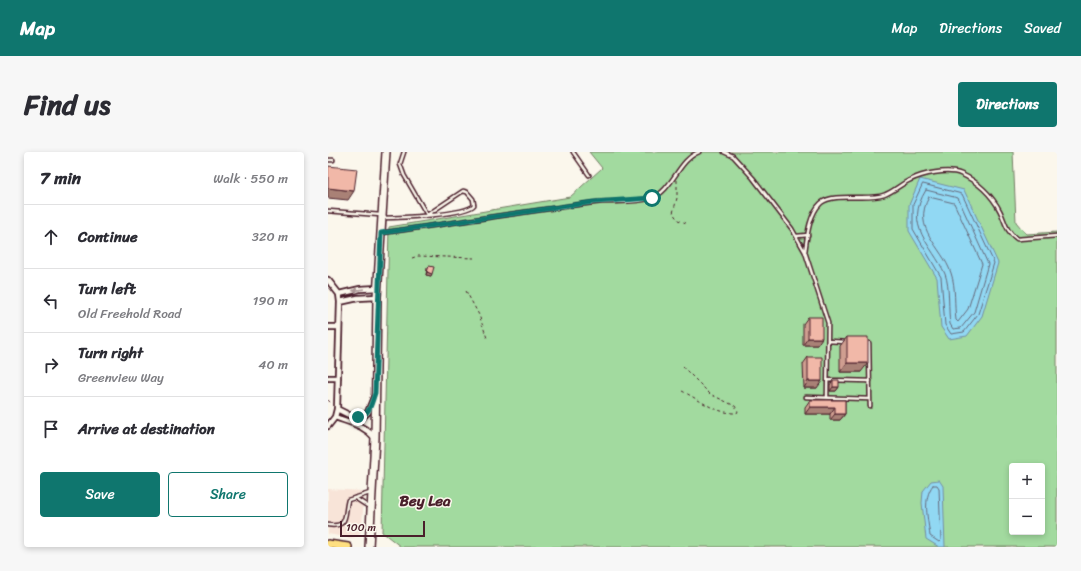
<!DOCTYPE html>
<html lang="en">
<head>
<meta charset="utf-8">
<style>
	:root { --surface:#fff; --page:#f7f7f7; --text:#2b2b33; --muted:#7c7c81; --line:#e1e1e2; --accent:#0f766e }
	body { margin:0; font-family:Sriracha,sans-serif; background:var(--page); color:var(--text) }
	.controls { position:absolute; right:12px; bottom:12px; display:grid; overflow:hidden; border-radius:4px; box-shadow:0 2px 6px #0003 }
	.controls button { width:36px; height:36px; display:grid; place-items:center; padding:0; border:0; border-bottom:1px solid var(--line); background:var(--surface); color:var(--text); font:20px sans-serif }
	.scale { position:absolute; left:12px; bottom:10px; width:85px; box-sizing:border-box; padding-left:4px; border:2px solid #4a1f2b; border-top:0; font-size:11px; line-height:14px; white-space:nowrap; color:#4a1f2b; -webkit-text-stroke:3px #fbf7ec; paint-order:stroke }
	.stop { position:absolute; width:12px; height:12px; margin:-9px; border:3px solid #0f766e; border-radius:50%; background:#fff }
	.stop.end { background:#0f766e; border-color:#fff; box-shadow:0 1px 4px #0008 }
	.list { margin:0; padding:0; list-style:none }
	h2 { display:flex; justify-content:space-between; align-items:center; height:52px; margin:0; padding:0 16px; font-size:17px }
	h2 small { font-size:13px; font-weight:400; color:var(--muted) }
	.list li { display:grid; grid-template-columns:26px 1fr auto; gap:12px; align-items:center; box-sizing:border-box; height:64px; padding:0 16px; border-top:1px solid var(--line) }
	.list b { display:block; font-size:15px; white-space:nowrap }
	.list p { margin:0; font-size:13px; white-space:nowrap; color:var(--muted) }
	.list em { font-size:13px; font-style:normal; color:var(--muted) }
	.actions { display:flex; gap:8px; padding:12px 16px }
	.actions a { flex:1; padding:9px 0; border:1px solid var(--accent); border-radius:4px; text-align:center; font-size:14px; color:var(--accent) }
	.actions .main { background:var(--accent); color:#fff }
	.icon { flex:none; width:22px; height:22px; fill:none; stroke:currentColor; stroke-width:2; stroke-linecap:round; stroke-linejoin:round }
	.map { position:relative; flex:none; width:729px; height:395px; overflow:hidden; border-radius:4px }
	header { display:flex; align-items:center; gap:24px; box-sizing:border-box; height:56px; padding:0 20px; background:var(--accent); color:#fff }
	header strong { font-size:19px }
	nav { display:flex; gap:22px; margin-inline-start:auto; font-size:14px }
	.intro { display:flex; align-items:center; justify-content:space-between; box-sizing:border-box; height:96px; padding:0 24px }
	h1 { margin:0; font-size:28px }
	.button { padding:10px 18px; border-radius:4px; background:var(--accent); color:#fff; font-size:14px; font-weight:700 }
	main { display:flex; gap:24px; padding:0 24px }
	aside { flex:1; background:var(--surface); border-radius:4px; box-shadow:0 2px 6px #0003 }
	.map>svg:first-child { display:block }
</style>
</head>
<body>
<header>
<strong>Map</strong>
<nav><a>Map</a><a>Directions</a><a>Saved</a></nav>
</header>
<div class="intro"><h1>Find us</h1><a class="button">Directions</a></div>
<main>
<aside>
<h2>7 min<small>Walk · 550 m</small></h2>
<ul class="list">
<li><svg class="icon" aria-label="ahead" viewBox="0 0 24 24"><path d="M12 20V5M6 11l6-6 6 6"/></svg><div><b>Continue</b></div><em>320 m</em></li>
<li><svg class="icon" aria-label="left" viewBox="0 0 24 24"><path d="M17 20v-9H6M10 6l-5 5 5 5"/></svg><div><b>Turn left</b><p>Old Freehold Road</p></div><em>190 m</em></li>
<li><svg class="icon" aria-label="right" viewBox="0 0 24 24"><path d="M7 20v-9h11M14 6l5 5-5 5"/></svg><div><b>Turn right</b><p>Greenview Way</p></div><em>40 m</em></li>
<li><svg class="icon" aria-label="arrive" viewBox="0 0 24 24"><path d="M6 21V4h12l-3 4 3 4H6"/></svg><div><b>Arrive at destination</b></div></li>
</ul>
<div class="actions"><a class="main">Save</a><a>Share</a></div>
</aside>
<div class="map">
<svg width="729" height="395" viewBox="0 0 729 395">
	<rect width="100%" height="100%" fill="#fbf7ec"/>
	<filter id="ink" filterUnits="userSpaceOnUse"><feTurbulence type="fractalNoise" baseFrequency=".025" numOctaves="2"/><feDisplacementMap in="SourceGraphic" scale="8" xChannelSelector="R" yChannelSelector="G"/><feConvolveMatrix kernelMatrix="1 2 1 2 8 2 1 2 1" color-interpolation-filters="sRGB"/></filter>
	<g filter="url(#ink)">
		<!-- built -->
		<path fill="#f8e4d8" d="M0 337 36 339 34 376 32 382 28 385 21 386 0 382Z"/>
		<!-- green -->
		<path fill="#a2da9f" stroke="#767c65" fill-rule="evenodd" d="M261 0H685L688 70 698 82 729 80V395H73L54 380 61 75 242 45 274 16ZM684 314H714V380H684Z"/>
		<!-- water -->
		<path fill="#91d8f3" stroke="#758ea3" d="M592 27 636 38 670 111 654 164 639 184 621 187 613 175 609 126 581 79V53Z
			M611 328 615 334 617 395H611L598 387 594 351 595 339 603 329Z"/>
		<g fill="none" stroke-linecap="round" stroke-linejoin="round">
			<!-- shore -->
			<path stroke="#66697b" stroke-width="1" d="M595 32 634 42 666 111 650 162 636 180 623 182 617 173 613 125 585 77V53Z
				M598 38 630 46 660 112 646 160 633 176 625 177 622 172C620 158 622 135 617 122 604 92 575 75 598 38Z
				M601 45 626 51 654 112 640 157 630 170 628 168C626 154 628 135 623 121 614 94 583 77 601 45Z
				M605 333H609L611 336 613 388 611 390 602 384C600 367 594 347 605 333Z"/>
			<defs>
				<path id="lane" d="M76 0 72 12 76 23 99 63
					M245 0 261 23
					M396 0 405 4 425 26 464 77 477 100 500 171 499 246
					M0 8H5
					M0 59 53 63
					M54 66C69 66 139 63 146 53L145 47 139 40 135 39 99 63
					M54 81C124 71 194 60 264 51 283 48 306 52 324 46 345 38 350 8 371 0
					M469 84 480 83
					M477 100C479 85 481 62 493 51 506 40 539 49 556 43 565 40 573 32 582 28 594 22 620 16 633 22 649 29 664 43 672 59 677 69 678 80 689 87L729 84
					M500 189 518 190
					M537 190 541 191 542 254
					M500 228 542 229
					M478 245 542 247
					M27 346 41 355
					M0 373C21 376 16 363 20 348L42 341"/>
				<path id="street" d="M0 128 11 142 12 150 9 257 7 265 0 274
					M11 142 32 137 50 136
					M12 150 30 146 49 145
					M0 175H11
					M0 226H10
					M9 257 23 264H36L40 260 46 245
					M7 265C23 271 36 273 47 286"/>
				<path id="secondary" d="M41 395 47 286 49 145 58 0"/>
				<path id="primary" d="M0 392 20 395"/>
			</defs>
			<!-- lane casing -->
			<use href="#lane" stroke="#4a1f2b" stroke-width="5.5"/>
			<!-- street casing -->
			<use href="#street" stroke="#4a1f2b" stroke-width="8"/>
			<!-- secondary casing -->
			<use href="#secondary" stroke="#4a1f2b" stroke-width="10"/>
			<!-- primary casing -->
			<use href="#primary" stroke="#4a1f2b" stroke-width="10"/>
			<!-- path -->
			<path stroke="#4a1f2b" stroke-width="1" stroke-dasharray="3 3" stroke-linecap="butt" d="M349 28V46L345 61 350 68 358 71
				M84 106 90 104 146 106
				M138 139 151 163 159 186
				M354 239C372 248 388 262 409 261L410 259 407 254 382 242 354 214
				M0 248 4 252"/>
			<!-- lane -->
			<use href="#lane" stroke="#fbf7ec" stroke-width="2.5"/>
			<!-- street -->
			<use href="#street" stroke="#fbf7ec" stroke-width="4.5"/>
			<!-- secondary -->
			<use href="#secondary" stroke="#fbf7ec" stroke-width="7"/>
			<!-- primary -->
			<use href="#primary" stroke="#fedf80" stroke-width="7"/>
		</g>
		<!-- wall -->
		<path fill="#cf9e90" stroke="#4a1f2b" d="M101 114 103 124 98 123 99 116Z
			M480 165 489 193H475V172Z
			M519 185 533 220H512V194Z
			M480 205 489 236H476L475 212Z
			M505 228 511 235 508 239H502V233Z
			M482 248H517V262L512 268H502V262H477V255Z"/>
		<!-- shaded-wall -->
		<path fill="#a98176" stroke="#4a1f2b" d="M0 36 26 39 20 48 0 46Z
			M99 120 104 122 103 124 98 123Z
			M480 186H494L489 193H475Z
			M519 211H540L533 220H512Z
			M480 229H494L489 236H476Z
			M505 235H511L508 239H502Z
			M482 255H507L502 262H477Z
			M507 262H517L512 268H502Z"/>
		<!-- building -->
		<path fill="#f1b8a8" stroke="#4a1f2b" d="M0 14 29 17 26 39 0 36Z
			M101 114 106 115 104 122 99 120Z
			M480 165H494V186H480Z
			M519 185H540V211H519Z
			M480 205H494V229H480Z
			M505 228H511V235H505Z
			M482 248H517V262H507V255H482Z"/>
		<!-- one-way arrows -->
		<defs><path id="oneway-solid" d="M-6-.8H1V-3.2L6.5 0L1 3.2V.8H-6Z"/></defs>
		<use fill="#ab9695" href="#oneway-solid" transform="translate(30 138) rotate(171)"/>
	</g>
	<g fill="none" stroke-linecap="round" stroke-linejoin="round" filter="url(#ink)">
		<!-- route -->
		<path stroke="#0f766e" stroke-width="5" d="M30 265C42 263 43 252 47 241L53 81 266 50 324 46"/>
	</g>
	<g text-anchor="middle" dominant-baseline="central" stroke-width="3" stroke-linejoin="round" paint-order="stroke">
		<!-- quarter labels -->
		<g font-size="15" font-weight="bold" fill="#4a1f2b" stroke="#fbf7ec">
			<text x="97" y="349">Bey Lea</text>
		</g>
	</g>
</svg>
<div class="controls">
<button>+</button>
<button>−</button>
</div>
<div class="scale">100 m</div>
<div class="stop" style="left:324px;top:46px"></div>
<div class="stop end" style="left:30px;top:265px"></div>
</div>
</main>
</body>
</html>
